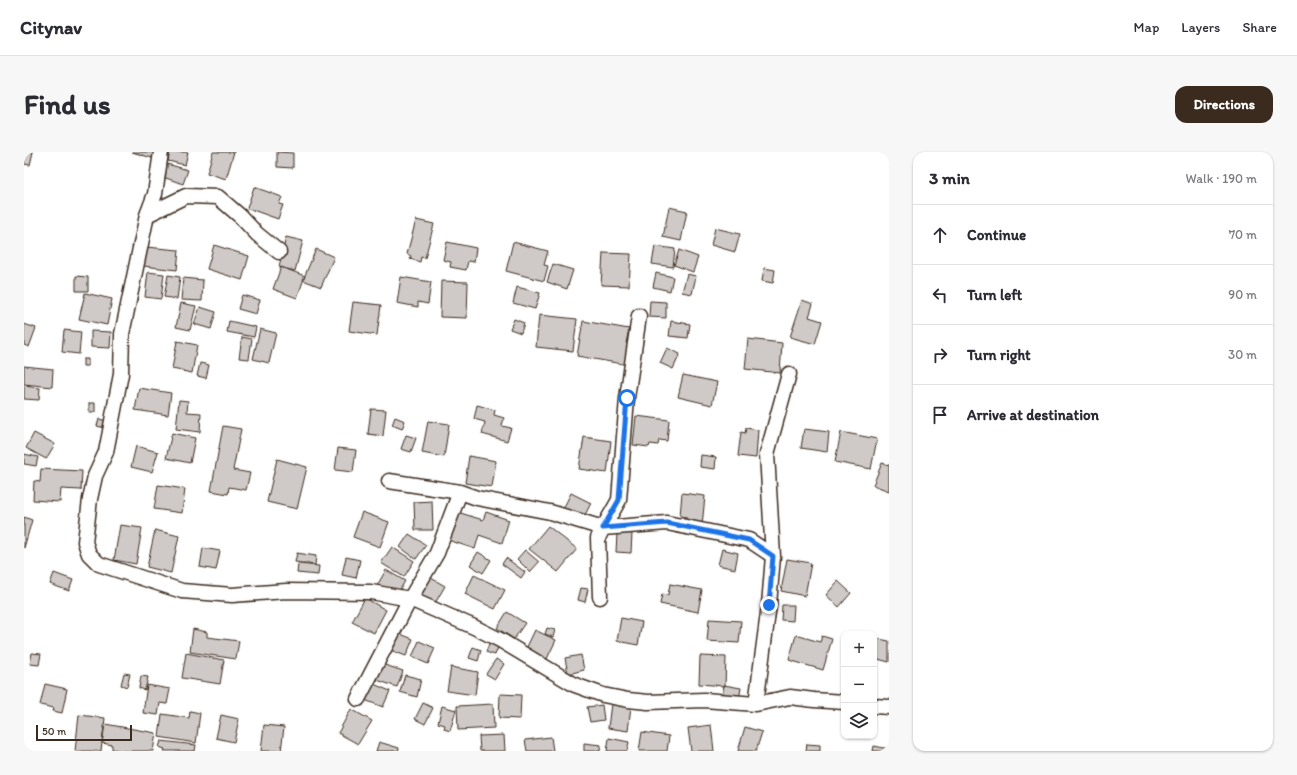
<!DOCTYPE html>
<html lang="en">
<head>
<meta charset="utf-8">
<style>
	:root { --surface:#fff; --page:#f7f7f7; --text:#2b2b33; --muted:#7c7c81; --line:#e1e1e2; --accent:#3b2a1e }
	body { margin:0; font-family:Itim,sans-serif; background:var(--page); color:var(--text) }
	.controls { position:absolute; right:12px; bottom:12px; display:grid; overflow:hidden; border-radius:8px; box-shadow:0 1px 3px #0004 }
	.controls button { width:36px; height:36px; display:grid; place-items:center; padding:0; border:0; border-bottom:1px solid var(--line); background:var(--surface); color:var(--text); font:20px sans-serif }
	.scale { position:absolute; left:12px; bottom:10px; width:96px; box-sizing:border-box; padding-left:4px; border:2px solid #3b2a1e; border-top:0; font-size:11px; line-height:14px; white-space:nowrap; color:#3b2a1e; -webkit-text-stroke:3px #fff; paint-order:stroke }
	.stop { position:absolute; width:12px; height:12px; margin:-9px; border:3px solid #1a73e8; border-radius:50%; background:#fff }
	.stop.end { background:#1a73e8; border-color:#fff; box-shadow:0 1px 4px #0008 }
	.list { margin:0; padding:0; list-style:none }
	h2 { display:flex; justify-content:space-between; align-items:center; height:52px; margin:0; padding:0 16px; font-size:17px }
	h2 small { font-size:13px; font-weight:400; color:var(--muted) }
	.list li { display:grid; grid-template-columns:26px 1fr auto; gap:12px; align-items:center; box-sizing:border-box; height:60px; padding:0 16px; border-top:1px solid var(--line) }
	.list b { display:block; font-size:15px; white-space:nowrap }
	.list em { font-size:13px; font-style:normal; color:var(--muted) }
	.icon { flex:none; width:22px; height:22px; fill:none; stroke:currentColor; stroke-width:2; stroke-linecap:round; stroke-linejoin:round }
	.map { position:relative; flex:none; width:865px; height:599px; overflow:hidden; border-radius:12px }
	header { display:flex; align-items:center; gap:24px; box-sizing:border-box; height:56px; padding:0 20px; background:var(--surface); border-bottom:1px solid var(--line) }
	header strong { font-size:19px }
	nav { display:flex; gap:22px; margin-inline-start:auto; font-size:14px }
	.intro { display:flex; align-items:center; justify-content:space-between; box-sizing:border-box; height:96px; padding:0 24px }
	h1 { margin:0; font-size:28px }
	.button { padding:10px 18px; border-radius:12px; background:var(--accent); color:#fff; font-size:14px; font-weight:700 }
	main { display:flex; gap:24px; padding:0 24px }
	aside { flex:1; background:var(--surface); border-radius:12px; box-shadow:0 1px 3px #0004 }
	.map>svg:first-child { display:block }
</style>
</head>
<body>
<header>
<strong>Citynav</strong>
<nav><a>Map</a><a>Layers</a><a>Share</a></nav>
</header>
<div class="intro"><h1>Find us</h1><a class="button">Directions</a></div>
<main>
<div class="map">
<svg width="865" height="599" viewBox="0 0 865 599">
	<rect width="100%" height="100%" fill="#fff"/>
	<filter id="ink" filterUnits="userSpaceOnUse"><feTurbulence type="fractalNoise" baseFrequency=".025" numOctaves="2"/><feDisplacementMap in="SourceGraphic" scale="8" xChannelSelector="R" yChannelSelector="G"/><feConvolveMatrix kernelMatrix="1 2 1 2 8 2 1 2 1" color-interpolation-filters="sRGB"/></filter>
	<g filter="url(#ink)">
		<!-- building -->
		<path fill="#cfcac7" stroke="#3b2a1e" d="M0 0H9L6 13 0 12Z
			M108 0H130L128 6Z
			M146 0H164L161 13 144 9Z
			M189 0H210L202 27 183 21Z
			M253 0 269 1V16L253 15Z
			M143 12 164 18 159 32 139 25Z
			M230 35 258 45 255 52 259 53 254 67 223 56Z
			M645 55 663 59 657 89 639 85Z
			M392 68 410 72 401 106 397 105 396 110 386 107 387 104 383 102Z
			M691 76 716 82 711 100 687 93Z
			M262 85 279 89 271 119 255 115Z
			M423 90 452 96 450 110 444 109 442 118 426 115 427 110 419 108Z
			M489 90 524 99 520 113 524 114 520 129 482 119Z
			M190 93 225 104 218 128 183 117Z
			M631 94 651 97 649 115 628 112Z
			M122 95 155 98 153 118 119 114Z
			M292 97 310 105 297 135 279 128Z
			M655 98 674 105 669 120 650 113Z
			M579 101 607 102 605 134 577 133Z
			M529 112 549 118 543 137 523 130Z
			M257 115 281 124 273 146 249 137Z
			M740 116 751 118 749 131 738 129Z
			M124 120 140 122 137 147 121 145Z
			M632 121 649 125 646 139 629 135Z
			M663 122 672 124 668 142 658 140Z
			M144 123 156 125 153 147 140 145Z
			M52 124 64 125V139H52Z
			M377 125 407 130 404 152 394 150V155L373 151Z
			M159 126 179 128 178 149 157 148Z
			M417 129 444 130 443 166 416 165Z
			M493 135 516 141 511 157 489 151Z
			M61 141 88 147 83 173 55 167Z
			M218 143 236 148 232 162 214 157Z
			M778 148 789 152 785 165 798 169 791 192 766 185Z
			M626 149 642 150V166L625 165Z
			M329 150 357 153 353 183 325 179Z
			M157 151 172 154 166 178 152 175Z
			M176 155 192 160 187 177 170 172Z
			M515 163 553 167 549 199 512 195Z
			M490 167 500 171 497 181 486 177Z
			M205 169 232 175 230 185 203 180Z
			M559 169 605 177 602 191 607 192 604 213 553 204Z
			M647 169 666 172 664 186 645 184Z
			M0 172 12 176 5 195 0 193Z
			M236 177 252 181 245 211 229 207Z
			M40 178 57 180 55 202 38 200Z
			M67 179 87 180 86 196 67 195Z
			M218 185 228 187 225 207 215 206Z
			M724 187 758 191 756 221 721 217Z
			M153 189 173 193 168 221 148 217Z
			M643 196 656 202 649 217 636 211Z
			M59 207H64V214H59Z
			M176 211 185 213 182 226 173 224Z
			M0 214 29 217 28 235 0 232Z
			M659 223 693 230 688 253 654 245Z
			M0 234 16 236 15 248 0 247Z
			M115 236 147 241 144 263 111 258Z
			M155 248 164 249 163 260 177 261 176 280 152 277Z
			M65 251H71V260H65Z
			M453 253 471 258 470 263 480 266 478 274 487 276 483 289 458 282 461 270 450 267Z
			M347 257 362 258 359 284 344 282Z
			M612 264 645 268 643 289 635 288 634 293 626 292 625 295 609 293Z
			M371 265 381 269 378 277 368 273Z
			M75 267 83 269 81 276 73 274Z
			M404 269 425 272 420 305 398 301Z
			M199 274 217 277 209 318 226 321 222 338 205 335 204 342 187 339Z
			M722 276 734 278 732 306 714 304 717 280 721 281Z
			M780 277 805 280 803 300 777 296Z
			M817 280 853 287 847 317 811 310Z
			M10 281 31 292 22 307 2 296Z
			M148 281 171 286 166 311 142 306Z
			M382 283 392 286 387 300 377 297Z
			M560 285 587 289 583 321 555 317Z
			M112 294 134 300 128 320 107 315Z
			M314 296 332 298 329 320 311 318Z
			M0 302 14 305 12 314 0 312Z
			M677 303 692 305 691 317 676 315Z
			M445 304 472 309 468 335 441 331Z
			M253 307 283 315 273 357 243 350Z
			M858 311 865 313V339L849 333Z
			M17 317 58 319 57 338 37 337 36 350 9 348 10 329 16 330Z
			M134 333 161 337 158 361 130 357Z
			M547 341 567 351 557 371 537 361Z
			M658 341 681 344 678 374 662 372V365L656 364Z
			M408 349 409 378H391L390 350Z
			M427 358 459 368 462 360 485 368 478 391 455 383 451 397 418 386Z
			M338 360 365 370 356 395 329 385Z
			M0 365 8 368 0 396Z
			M96 373 118 376 112 412 90 408Z
			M524 374 553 397 534 420 505 397Z
			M131 378 155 384 147 421 123 415Z
			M593 381H608L607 401 592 400Z
			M385 382 402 393 392 407 376 395Z
			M368 395 390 409 380 425 357 411Z
			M179 396 196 399 192 418 176 415Z
			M698 397 714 401 711 417 694 413Z
			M501 398 515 410 506 420 493 407Z
			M454 400 467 408 459 421 446 413Z
			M273 401 292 404 291 413 271 410Z
			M322 405 336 408 332 426 318 423Z
			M482 406 501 420 497 426 478 412Z
			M763 407 787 411 781 444 757 439Z
			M274 412 295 414 294 423 273 421Z
			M362 418 381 429 370 448 351 437Z
			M30 421 49 428 45 439 26 432Z
			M400 422 421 434 410 453 389 442Z
			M450 423 481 438 471 457 441 442Z
			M814 429 827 441 815 455 802 443Z
			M646 432 678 438 674 460 636 452 638 442 644 443Z
			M557 436 564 437 561 450 554 448Z
			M341 446 362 458 350 481 328 470Z
			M758 453H770L769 469 757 468Z
			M483 460 501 471 490 487 473 476Z
			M597 466 618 470 614 493 593 489Z
			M685 467 717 469 715 491 683 489Z
			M523 476 531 478 529 485 521 482Z
			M169 477 183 480V485L215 489 212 507 166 500Z
			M364 477 389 487 382 504 358 495Z
			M511 478 532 488 521 511 500 501Z
			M772 483 796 490 798 484 808 487 799 518 765 508Z
			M850 486 865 489V510L850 506Z
			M395 489 411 496 404 512 388 505Z
			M466 489 475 493 471 503 462 500Z
			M449 495 457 498 454 509 445 506Z
			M8 501 17 502 15 513 6 512Z
			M162 501 200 508 196 532 158 526Z
			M557 503 560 518 544 522 541 506Z
			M676 504 702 505 701 534 675 532Z
			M472 507 480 512 471 527 462 522Z
			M358 512 379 519 373 535 353 528Z
			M427 515 454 520 451 543 423 539Z
			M100 521 106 522 103 535 97 533Z
			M381 523 397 527 393 545 376 540Z
			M117 524 124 525 121 538 115 536Z
			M345 530 366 539 359 555 338 547Z
			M21 532 43 537 38 561 29 559 30 556 16 553Z
			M123 533 146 537 143 552 136 551 134 563 119 561Z
			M700 533 717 536 715 548 698 545Z
			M476 542 497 543 496 567 475 566Z
			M399 551 409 556 401 572 391 567Z
			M587 551 607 554 604 579 584 576Z
			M469 552 470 576 434 578 433 554Z
			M578 553 580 568 566 570 563 555Z
			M418 554 432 558 426 579 420 577 421 573 414 571Z
			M327 557 348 569 334 592 314 581Z
			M166 559 176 561 172 591 135 585 138 562 165 566Z
			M55 563 81 566 77 599H51Z
			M197 563 215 567 210 590 192 586Z
			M81 572 132 581 129 599H100L88 597V593L78 591Z
			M240 573 260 575 257 599H237Z
			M687 573 690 599H667L664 576Z
			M721 575 738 580 732 599H714Z
			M618 580 645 584 643 599H615Z
			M480 583 481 599H456L455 584Z
			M527 585 529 599H503L501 588Z
			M585 586 605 590 603 599H583Z
			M137 589 172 593 171 599H140L141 597 135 595Z
			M355 590 375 596 374 599H352Z
			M560 591 577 593 576 599H560Z
			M783 592 796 593V599H782Z
			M850 594 865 597V599H849Z"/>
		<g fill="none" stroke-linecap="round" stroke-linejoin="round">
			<defs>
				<path id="minor" d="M137 0 131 42 123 63 98 182 97 222 82 300 71 324 66 347 61 390 65 402 75 412 158 439 208 443 262 439 347 440 386 447 450 475 476 488 551 533 579 543 604 548 624 550 680 548 732 552 766 545 790 548 820 550
					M123 63 162 44 194 45 216 64 233 82 255 100
					M365 329 436 340 453 346 526 360 579 376 595 348 603 246 615 164
					M576 445 574 386 579 376 643 371 725 388 749 404
					M334 547 386 447 413 401 436 340
					M732 552 745 453 749 404 743 302 765 222
					M850 554 865 555"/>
			</defs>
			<!-- minor casing -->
			<use href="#minor" stroke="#3b2a1e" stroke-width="17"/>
			<!-- minor -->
			<use href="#minor" stroke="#fff" stroke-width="14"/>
		</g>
	</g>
	<g fill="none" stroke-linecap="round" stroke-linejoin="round" filter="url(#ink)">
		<!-- route -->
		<path stroke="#1a73e8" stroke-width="5" d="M603 246 595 348 579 376 643 371 725 388 749 404 745 453"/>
	</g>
</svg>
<div class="controls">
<button>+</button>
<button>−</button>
<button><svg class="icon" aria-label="layers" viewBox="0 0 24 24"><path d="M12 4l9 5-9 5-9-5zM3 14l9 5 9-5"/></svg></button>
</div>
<div class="scale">50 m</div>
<div class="stop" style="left:603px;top:246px"></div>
<div class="stop end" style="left:745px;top:453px"></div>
</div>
<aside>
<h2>3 min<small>Walk · 190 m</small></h2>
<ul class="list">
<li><svg class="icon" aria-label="ahead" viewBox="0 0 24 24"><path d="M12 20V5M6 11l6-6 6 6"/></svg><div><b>Continue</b></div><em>70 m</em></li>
<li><svg class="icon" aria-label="left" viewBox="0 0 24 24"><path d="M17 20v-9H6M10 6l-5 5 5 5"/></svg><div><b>Turn left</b></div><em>90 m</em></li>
<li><svg class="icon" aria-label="right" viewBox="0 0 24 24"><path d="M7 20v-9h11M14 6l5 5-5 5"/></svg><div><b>Turn right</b></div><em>30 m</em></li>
<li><svg class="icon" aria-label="arrive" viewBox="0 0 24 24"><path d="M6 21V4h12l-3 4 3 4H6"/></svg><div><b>Arrive at destination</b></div></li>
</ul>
</aside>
</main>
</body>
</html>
